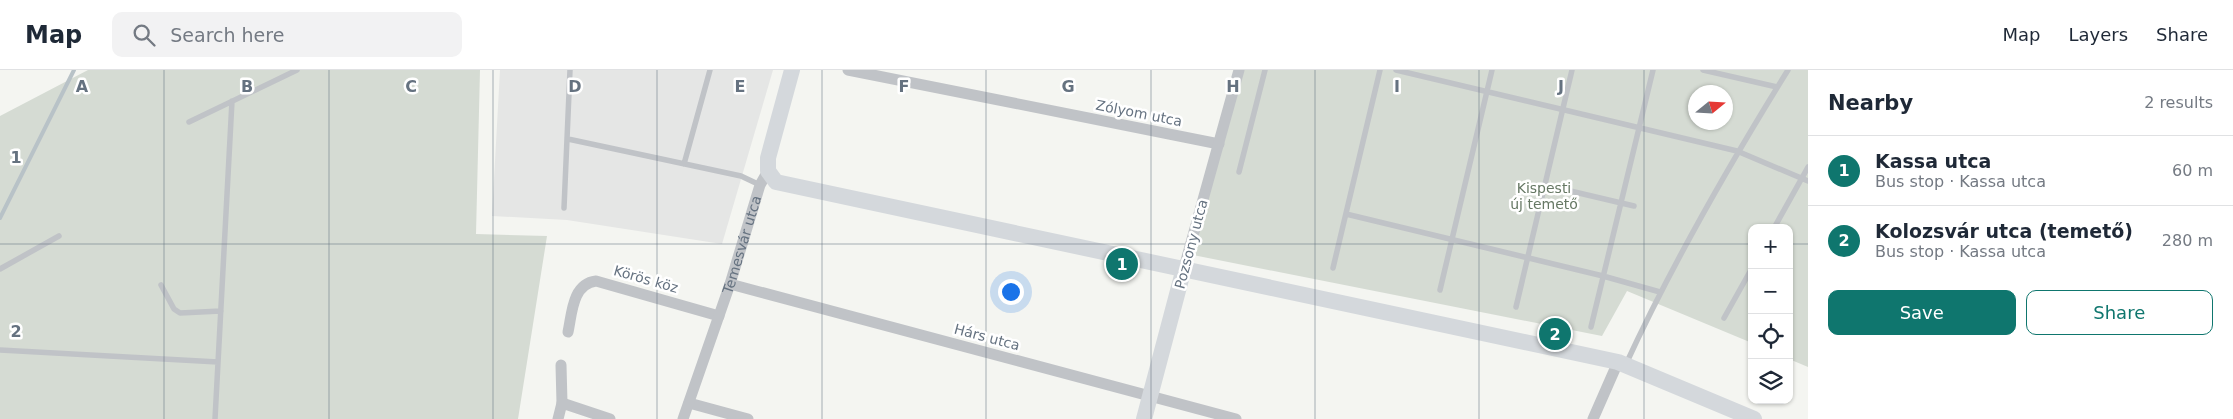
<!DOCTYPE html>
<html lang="en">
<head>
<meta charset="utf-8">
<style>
	:root { --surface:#fff; --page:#f2f2f3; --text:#1f2937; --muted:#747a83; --line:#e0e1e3; --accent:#0f766e }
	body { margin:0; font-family:"DejaVu Sans",sans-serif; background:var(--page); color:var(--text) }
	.controls { position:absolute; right:15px; bottom:15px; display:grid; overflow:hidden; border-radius:10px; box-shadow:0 1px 4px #0004 }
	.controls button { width:45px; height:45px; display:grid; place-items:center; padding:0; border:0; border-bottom:1px solid var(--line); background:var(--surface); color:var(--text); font:25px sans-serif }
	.compass { position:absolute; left:1688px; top:15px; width:45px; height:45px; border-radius:50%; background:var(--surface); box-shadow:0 1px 4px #0004; rotate:72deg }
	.you { position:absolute; left:1010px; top:221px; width:18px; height:18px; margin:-12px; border:4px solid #fff; border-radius:50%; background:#1a73e8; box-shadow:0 0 0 8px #1a73e833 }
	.badge { display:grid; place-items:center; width:32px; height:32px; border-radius:50%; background:var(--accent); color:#fff; font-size:16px; font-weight:700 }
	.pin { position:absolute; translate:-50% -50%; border:2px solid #fff; box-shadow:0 1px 5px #0006 }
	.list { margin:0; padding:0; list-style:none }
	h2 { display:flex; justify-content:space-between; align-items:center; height:65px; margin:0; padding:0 20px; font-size:21px }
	h2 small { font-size:16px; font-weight:400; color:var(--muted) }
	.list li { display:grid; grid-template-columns:32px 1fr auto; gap:15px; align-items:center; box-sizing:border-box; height:70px; padding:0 20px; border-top:1px solid var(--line) }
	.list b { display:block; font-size:19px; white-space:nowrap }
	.list p { margin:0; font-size:16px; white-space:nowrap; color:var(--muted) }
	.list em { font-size:16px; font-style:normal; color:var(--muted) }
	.actions { display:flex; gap:10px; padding:15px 20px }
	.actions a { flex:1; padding:11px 0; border:1px solid var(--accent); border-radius:10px; text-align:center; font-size:18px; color:var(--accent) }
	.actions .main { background:var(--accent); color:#fff }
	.icon { flex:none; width:28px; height:28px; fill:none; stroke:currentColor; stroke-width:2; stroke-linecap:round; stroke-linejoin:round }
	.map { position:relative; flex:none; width:1808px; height:349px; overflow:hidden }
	header { display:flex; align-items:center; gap:30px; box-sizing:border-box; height:70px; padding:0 25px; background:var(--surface); border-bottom:1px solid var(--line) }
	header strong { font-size:24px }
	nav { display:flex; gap:28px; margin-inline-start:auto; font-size:18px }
	.search { width:350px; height:45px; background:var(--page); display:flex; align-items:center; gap:12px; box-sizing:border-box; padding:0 18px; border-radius:10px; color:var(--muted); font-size:19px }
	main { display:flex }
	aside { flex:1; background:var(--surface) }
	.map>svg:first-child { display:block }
</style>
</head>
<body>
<header>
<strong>Map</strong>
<div class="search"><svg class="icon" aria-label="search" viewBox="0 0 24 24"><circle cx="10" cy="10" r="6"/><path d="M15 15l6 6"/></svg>Search here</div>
<nav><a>Map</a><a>Layers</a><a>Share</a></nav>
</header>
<main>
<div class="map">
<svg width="1808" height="349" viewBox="0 0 1808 349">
	<rect width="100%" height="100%" fill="#f4f5f1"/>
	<!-- built -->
	<path fill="#e5e6e5" d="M500 0H773L722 174 567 150 492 146Z"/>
	<!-- green -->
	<path fill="#d5dbd3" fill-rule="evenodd" d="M88 0H480L476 164 547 166 518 349H0V46Z
		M1239 0H1808V297L1789 289V158H1752V273L1627 221 1602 266 1193 185ZM1696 22H1726V52H1696Z"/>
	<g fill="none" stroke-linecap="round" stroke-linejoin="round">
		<!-- stream -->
		<path stroke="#b8c2c7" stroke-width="4" d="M0 148 74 0"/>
		<!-- lane -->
		<path stroke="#c0c3c7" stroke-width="5.5" d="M1396 0 1737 81 1808 111
			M1703 0 1777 17
			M189 52 297 0
			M568 69 741 106 760 115
			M684 94 710 0
			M1239 102 1265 0
			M1545 115 1634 136
			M564 138 570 0
			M1346 144 1603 206 1660 222
			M1774 158 1808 97
			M1333 198 1380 0
			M0 199 59 166
			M161 215 174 239 180 243 221 241
			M1440 220 1492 0
			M1516 237 1572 0
			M1724 248 1752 198
			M1591 257 1653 0
			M0 280 218 292
			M1626 294C1673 192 1729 95 1788 0
			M215 349 232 31"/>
		<!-- street -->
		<g stroke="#c0c3c7" stroke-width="11">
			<path d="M848 0 1219 74"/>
			<path d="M1184 198 1239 0"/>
			<path d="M730 214 1236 349"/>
			<path d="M568 262C572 244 572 214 596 211L719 246"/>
			<path d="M561 295 562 333"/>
			<path d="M689 333 748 349"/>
			<path d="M558 349 562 333 610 349"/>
			<path id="s1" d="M683 349 730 214 760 115 768 101"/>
			<path d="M1593 349 1618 292"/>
		</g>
		<!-- secondary -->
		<path stroke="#d4d8dc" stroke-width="16" d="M792 0 768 88V101L776 112 1618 292 1754 349
			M1144 349 1184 198"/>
	</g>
	<!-- grid -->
	<path fill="none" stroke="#657280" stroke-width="1" stroke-opacity="0.55" d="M164 0V349M329 0V349M493 0V349M657 0V349M822 0V349M986 0V349M1151 0V349M1315 0V349M1479 0V349M1644 0V349M0 174H1752M1789 174H1808"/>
	<g text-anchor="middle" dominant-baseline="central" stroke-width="5" stroke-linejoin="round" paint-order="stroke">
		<!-- street labels -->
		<g font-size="14" fill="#657280" stroke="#fff">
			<text transform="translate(1139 43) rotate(11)">Zólyom utca</text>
			<text transform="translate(1191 174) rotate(-75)">Pozsony utca</text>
			<text stroke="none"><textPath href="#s1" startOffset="184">Temesvár utca</textPath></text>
			<text transform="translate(646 209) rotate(16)">Körös köz</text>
			<text transform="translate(987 267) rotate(15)">Hárs utca</text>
		</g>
		<!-- park labels -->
		<g font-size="14" fill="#667864" stroke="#fff">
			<text x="1544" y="118">Kispesti<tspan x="1544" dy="16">új temető</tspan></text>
		</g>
	</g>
	<g font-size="16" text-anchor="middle" font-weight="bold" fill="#657280" stroke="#fff" stroke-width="5" stroke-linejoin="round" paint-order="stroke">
		<text x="82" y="22">A</text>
		<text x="247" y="22">B</text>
		<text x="411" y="22">C</text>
		<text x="575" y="22">D</text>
		<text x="740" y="22">E</text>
		<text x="904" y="22">F</text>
		<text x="1068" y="22">G</text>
		<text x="1233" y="22">H</text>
		<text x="1397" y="22">I</text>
		<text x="1561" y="22">J</text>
		<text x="16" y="93">1</text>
		<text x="16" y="267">2</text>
	</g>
</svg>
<div class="controls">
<button>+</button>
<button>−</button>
<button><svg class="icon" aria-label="locate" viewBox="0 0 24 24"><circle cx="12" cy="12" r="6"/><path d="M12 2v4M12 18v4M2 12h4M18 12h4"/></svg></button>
<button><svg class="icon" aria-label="layers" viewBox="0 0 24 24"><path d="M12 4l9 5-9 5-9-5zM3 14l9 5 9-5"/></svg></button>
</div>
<svg class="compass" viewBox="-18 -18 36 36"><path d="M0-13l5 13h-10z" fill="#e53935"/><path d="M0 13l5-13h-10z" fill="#747a83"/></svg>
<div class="you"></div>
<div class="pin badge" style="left:1122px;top:194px">1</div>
<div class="pin badge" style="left:1555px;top:264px">2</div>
</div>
<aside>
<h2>Nearby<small>2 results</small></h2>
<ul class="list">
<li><span class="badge">1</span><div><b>Kassa utca</b><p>Bus stop · Kassa utca</p></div><em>60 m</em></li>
<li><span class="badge">2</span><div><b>Kolozsvár utca (temető)</b><p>Bus stop · Kassa utca</p></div><em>280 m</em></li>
</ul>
<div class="actions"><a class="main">Save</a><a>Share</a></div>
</aside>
</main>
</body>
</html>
